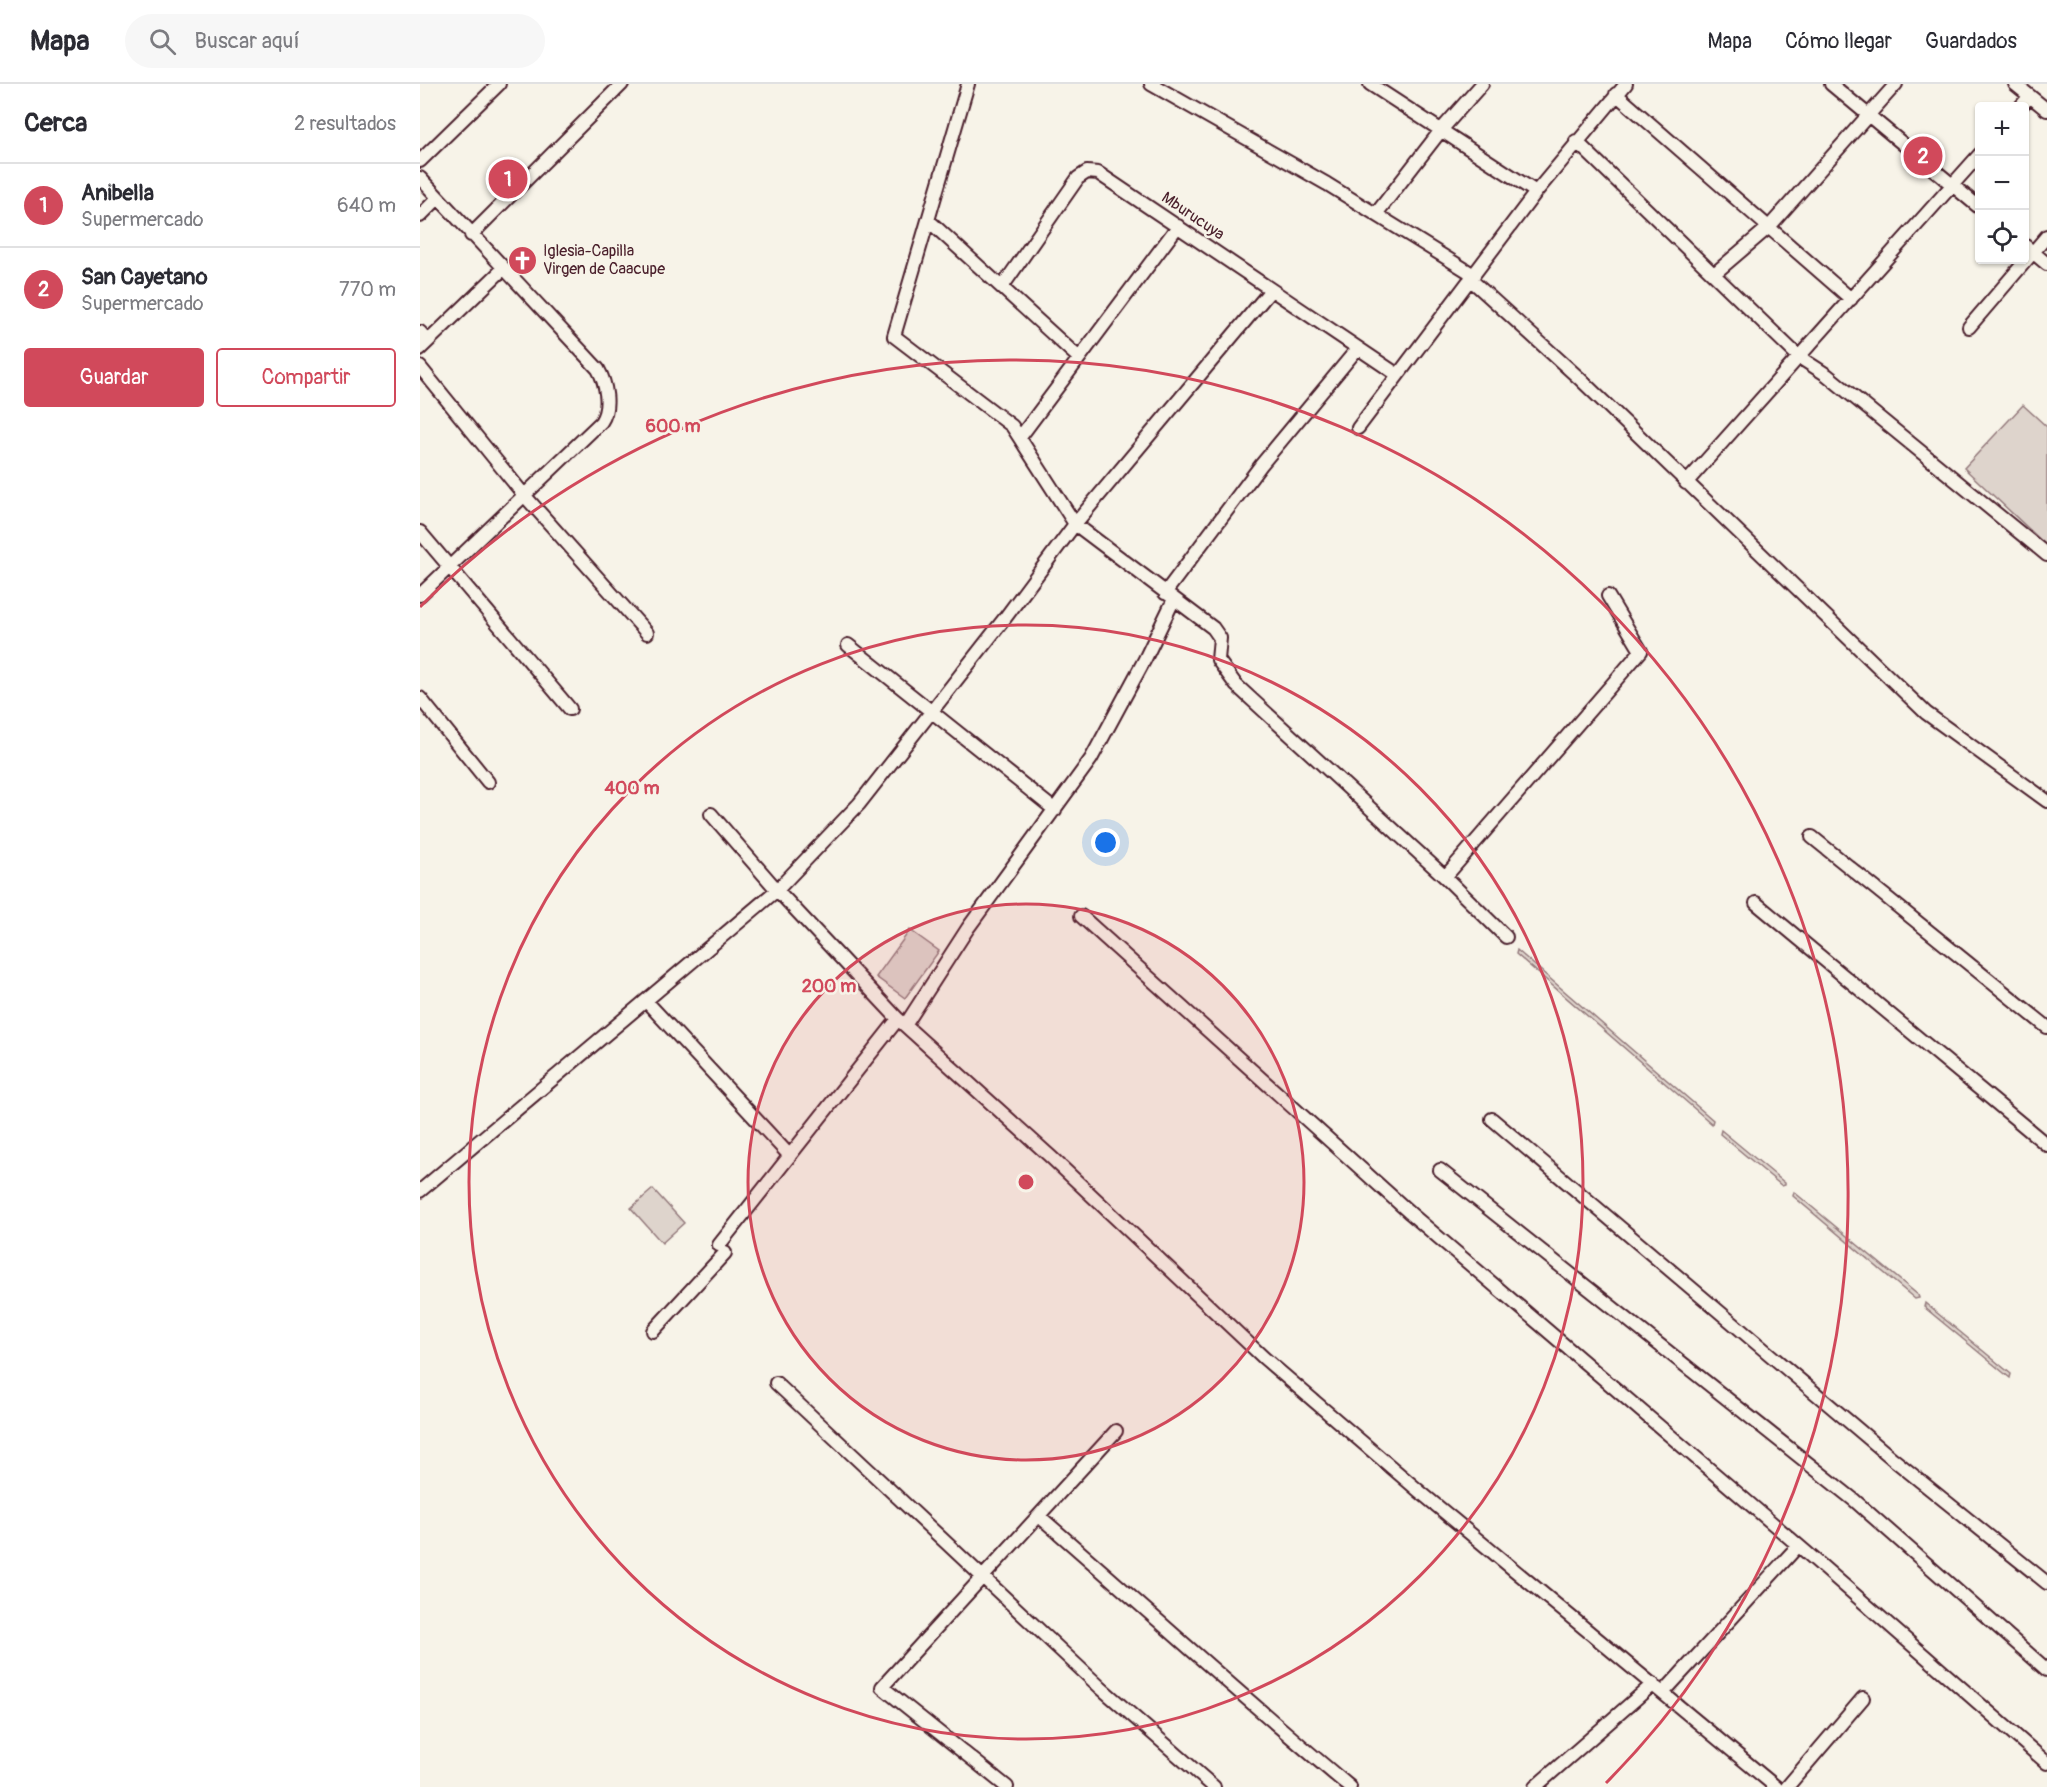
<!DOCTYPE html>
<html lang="es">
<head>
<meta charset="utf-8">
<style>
	:root { --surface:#fff; --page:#f7f7f7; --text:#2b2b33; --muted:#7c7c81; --line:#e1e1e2; --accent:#d1495b }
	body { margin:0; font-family:Pangolin,sans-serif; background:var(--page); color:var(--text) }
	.controls { position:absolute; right:18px; top:18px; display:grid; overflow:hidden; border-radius:6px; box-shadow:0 2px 4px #0004 }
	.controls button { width:54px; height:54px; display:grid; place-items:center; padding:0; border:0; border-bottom:2px solid var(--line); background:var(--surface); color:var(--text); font:30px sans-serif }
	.you { position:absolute; left:686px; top:759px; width:21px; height:21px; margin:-15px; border:4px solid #fff; border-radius:50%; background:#1a73e8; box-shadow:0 0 0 9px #1a73e833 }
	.badge { display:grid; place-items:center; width:39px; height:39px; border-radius:50%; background:var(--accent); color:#fff; font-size:20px; font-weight:700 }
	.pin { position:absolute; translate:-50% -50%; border:3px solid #fff; box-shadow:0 2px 6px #0006 }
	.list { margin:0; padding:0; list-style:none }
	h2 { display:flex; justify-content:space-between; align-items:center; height:78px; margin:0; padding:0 24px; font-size:26px }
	h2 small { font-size:20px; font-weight:400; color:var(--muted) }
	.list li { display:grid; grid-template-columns:39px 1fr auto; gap:18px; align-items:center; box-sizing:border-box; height:84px; padding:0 24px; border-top:2px solid var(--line) }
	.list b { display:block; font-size:22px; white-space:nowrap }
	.list p { margin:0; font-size:20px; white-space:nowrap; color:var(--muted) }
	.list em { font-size:20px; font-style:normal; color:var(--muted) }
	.actions { display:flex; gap:12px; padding:18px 24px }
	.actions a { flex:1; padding:14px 0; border:2px solid var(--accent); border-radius:6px; text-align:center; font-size:21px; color:var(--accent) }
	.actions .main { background:var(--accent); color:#fff }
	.icon { flex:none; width:33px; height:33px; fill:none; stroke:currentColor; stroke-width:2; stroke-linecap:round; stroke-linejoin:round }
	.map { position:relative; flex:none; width:1627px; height:1703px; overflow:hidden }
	header { display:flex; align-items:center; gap:36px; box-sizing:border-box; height:84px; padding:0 30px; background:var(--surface); border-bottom:2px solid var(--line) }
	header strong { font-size:28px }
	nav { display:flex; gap:33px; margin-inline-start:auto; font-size:21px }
	.search { width:420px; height:54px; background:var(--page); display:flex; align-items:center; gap:15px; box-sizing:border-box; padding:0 21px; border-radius:33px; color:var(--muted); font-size:22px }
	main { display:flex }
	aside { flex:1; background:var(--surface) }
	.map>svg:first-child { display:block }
</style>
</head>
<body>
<header>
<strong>Mapa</strong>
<div class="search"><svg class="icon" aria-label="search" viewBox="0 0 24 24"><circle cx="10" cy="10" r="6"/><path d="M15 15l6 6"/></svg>Buscar aquí</div>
<nav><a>Mapa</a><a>Cómo llegar</a><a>Guardados</a></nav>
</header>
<main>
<aside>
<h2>Cerca<small>2 resultados</small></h2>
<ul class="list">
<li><span class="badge">1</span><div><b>Anibella</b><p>Supermercado</p></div><em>640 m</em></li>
<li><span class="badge">2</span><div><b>San Cayetano</b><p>Supermercado</p></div><em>770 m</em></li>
</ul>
<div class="actions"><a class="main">Guardar</a><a>Compartir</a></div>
</aside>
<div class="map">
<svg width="1627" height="1703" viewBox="0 0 1627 1703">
	<defs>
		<pattern id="grass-tufts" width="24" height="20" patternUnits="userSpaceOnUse" patternTransform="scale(1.5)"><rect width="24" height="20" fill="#ded4cc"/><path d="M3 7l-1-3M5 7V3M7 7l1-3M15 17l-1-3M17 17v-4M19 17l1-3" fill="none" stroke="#c0b6af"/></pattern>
	</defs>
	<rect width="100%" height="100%" fill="#f7f3e8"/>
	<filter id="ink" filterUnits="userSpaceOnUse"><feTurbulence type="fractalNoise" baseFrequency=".0167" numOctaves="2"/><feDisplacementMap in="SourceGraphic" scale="12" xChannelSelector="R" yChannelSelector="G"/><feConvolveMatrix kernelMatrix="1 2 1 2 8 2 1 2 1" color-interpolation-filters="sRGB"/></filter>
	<g filter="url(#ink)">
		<!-- grass -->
		<path fill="url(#grass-tufts)" stroke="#947a7c" stroke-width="1.5" d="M1097 866 1293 1036 1292 1040 1096 870Z
			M1301 1046 1365 1099V1101L1362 1102 1300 1050Z
			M1374 1108 1498 1211 1499 1214 1495 1215 1373 1112Z
			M1505 1219 1591 1290 1590 1294 1504 1223Z"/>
		<!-- pitch -->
		<path fill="#ded4cc" stroke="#947a7c" stroke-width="1.5" d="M1603 321 1627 343V462L1544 384Z
			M490 846 519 867 485 914 456 893Z
			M233 1105 264 1139 242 1159 211 1124Z"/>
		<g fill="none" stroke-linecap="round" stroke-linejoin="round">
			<defs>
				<path id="minor" d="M548 0 474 252 592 342 655 440 793 544 800 554 798 576 816 601 1025 793 1086 853
					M731 0 907 100 1054 191
					M950 0 1116 108
					M1411 0 1560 124
					M1595 0 1627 26
					M1196 10 1431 215
					M1601 22 1610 12
					M1156 57 1379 273 1407 291 1627 471
					M0 77 79 0
					M0 94 178 285C186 299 191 323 181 338L0 511
					M956 130 1022 45 1062 0
					M0 132 18 114
					M508 136 659 274
					M51 151 202 0
					M1604 161 1627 180
					M1294 190 1349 143 1476 0
					M1050 195 1159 294 1506 629 1627 717
					M582 203 658 94 667 88 678 89 978 291
					M1549 243 1627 152
					M0 248 8 257
					M0 265 83 185
					M0 283 104 411 227 549
					M938 344 1116 108 1206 0
					M601 352 758 142
					M1266 399 1560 70
					M0 448 150 625
					M745 509 841 381 938 264
					M428 561 635 726
					M0 614 68 698
					M291 730 357 806 478 935 632 1074 844 1274 999 1407 1356 1703
					M1392 753 1627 943
					M1025 793 1221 567 1188 512
					M1336 819 1627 1061
					M661 832 990 1129 1386 1468 1627 1679
					M226 917 370 1072
					M486 940 548 844 671 675 725 575 754 515
					M1072 1035 1473 1375 1627 1499
					M1020 1086 1434 1416 1627 1586
					M0 1107 357 806 439 720 585 534 655 440 851 206
					M299 1161 478 935
					M233 1247 305 1169
					M356 1299 681 1604 794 1703
					M619 1432C723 1522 824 1615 930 1703
					M1243 1609 1378 1462
					M587 1703 462 1603 696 1347
					M1115 1703 1233 1600
					M1367 1703 1443 1614"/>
			</defs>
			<!-- minor casing -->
			<use href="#minor" stroke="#4a1f2b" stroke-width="16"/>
			<!-- minor -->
			<use href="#minor" stroke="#f7f3e8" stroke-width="12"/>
		</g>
	</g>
	<!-- distance rings -->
	<circle cx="606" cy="1098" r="278" fill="#d1495b" fill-opacity=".12"/>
	<g fill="none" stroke="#d1495b" stroke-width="3">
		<circle cx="606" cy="1098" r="278"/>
		<circle cx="606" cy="1098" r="557"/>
		<path d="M0 523A835 835 0 1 1 1186 1699"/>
	</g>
	<!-- icons -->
	<defs>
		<symbol id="church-disc" viewBox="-11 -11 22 22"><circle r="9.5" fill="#d1495b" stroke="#f7f3e8"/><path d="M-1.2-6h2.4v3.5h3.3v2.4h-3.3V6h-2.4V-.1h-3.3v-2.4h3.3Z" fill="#fff"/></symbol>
	</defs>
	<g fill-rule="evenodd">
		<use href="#church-disc" x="86" y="160" width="33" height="33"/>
	</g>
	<g text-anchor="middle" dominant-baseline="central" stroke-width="5" stroke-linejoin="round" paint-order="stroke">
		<!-- street labels -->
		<g font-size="16" fill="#4a1f2b" stroke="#f7f3e8">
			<text transform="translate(773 132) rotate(34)">Mburucuya</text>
		</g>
		<!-- poi labels -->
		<g font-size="16" fill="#4a1f2b" stroke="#f7f3e8" text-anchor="start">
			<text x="123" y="167">Iglesia-Capilla<tspan x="123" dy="18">Virgen de Caacupe</tspan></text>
		</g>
	</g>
	<circle cx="606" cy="1098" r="9" fill="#d1495b" stroke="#f7f3e8" stroke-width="3"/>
	<g font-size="18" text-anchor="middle" font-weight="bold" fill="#d1495b" stroke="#f7f3e8" stroke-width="5" stroke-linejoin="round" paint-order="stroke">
		<text x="253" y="348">600 m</text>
		<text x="212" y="710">400 m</text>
		<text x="409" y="908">200 m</text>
	</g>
</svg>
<div class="controls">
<button>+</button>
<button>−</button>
<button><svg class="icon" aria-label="locate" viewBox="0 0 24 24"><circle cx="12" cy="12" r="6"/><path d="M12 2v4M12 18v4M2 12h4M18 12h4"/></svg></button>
</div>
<div class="you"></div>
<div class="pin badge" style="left:88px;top:95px">1</div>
<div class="pin badge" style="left:1503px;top:72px">2</div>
</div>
</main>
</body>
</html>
